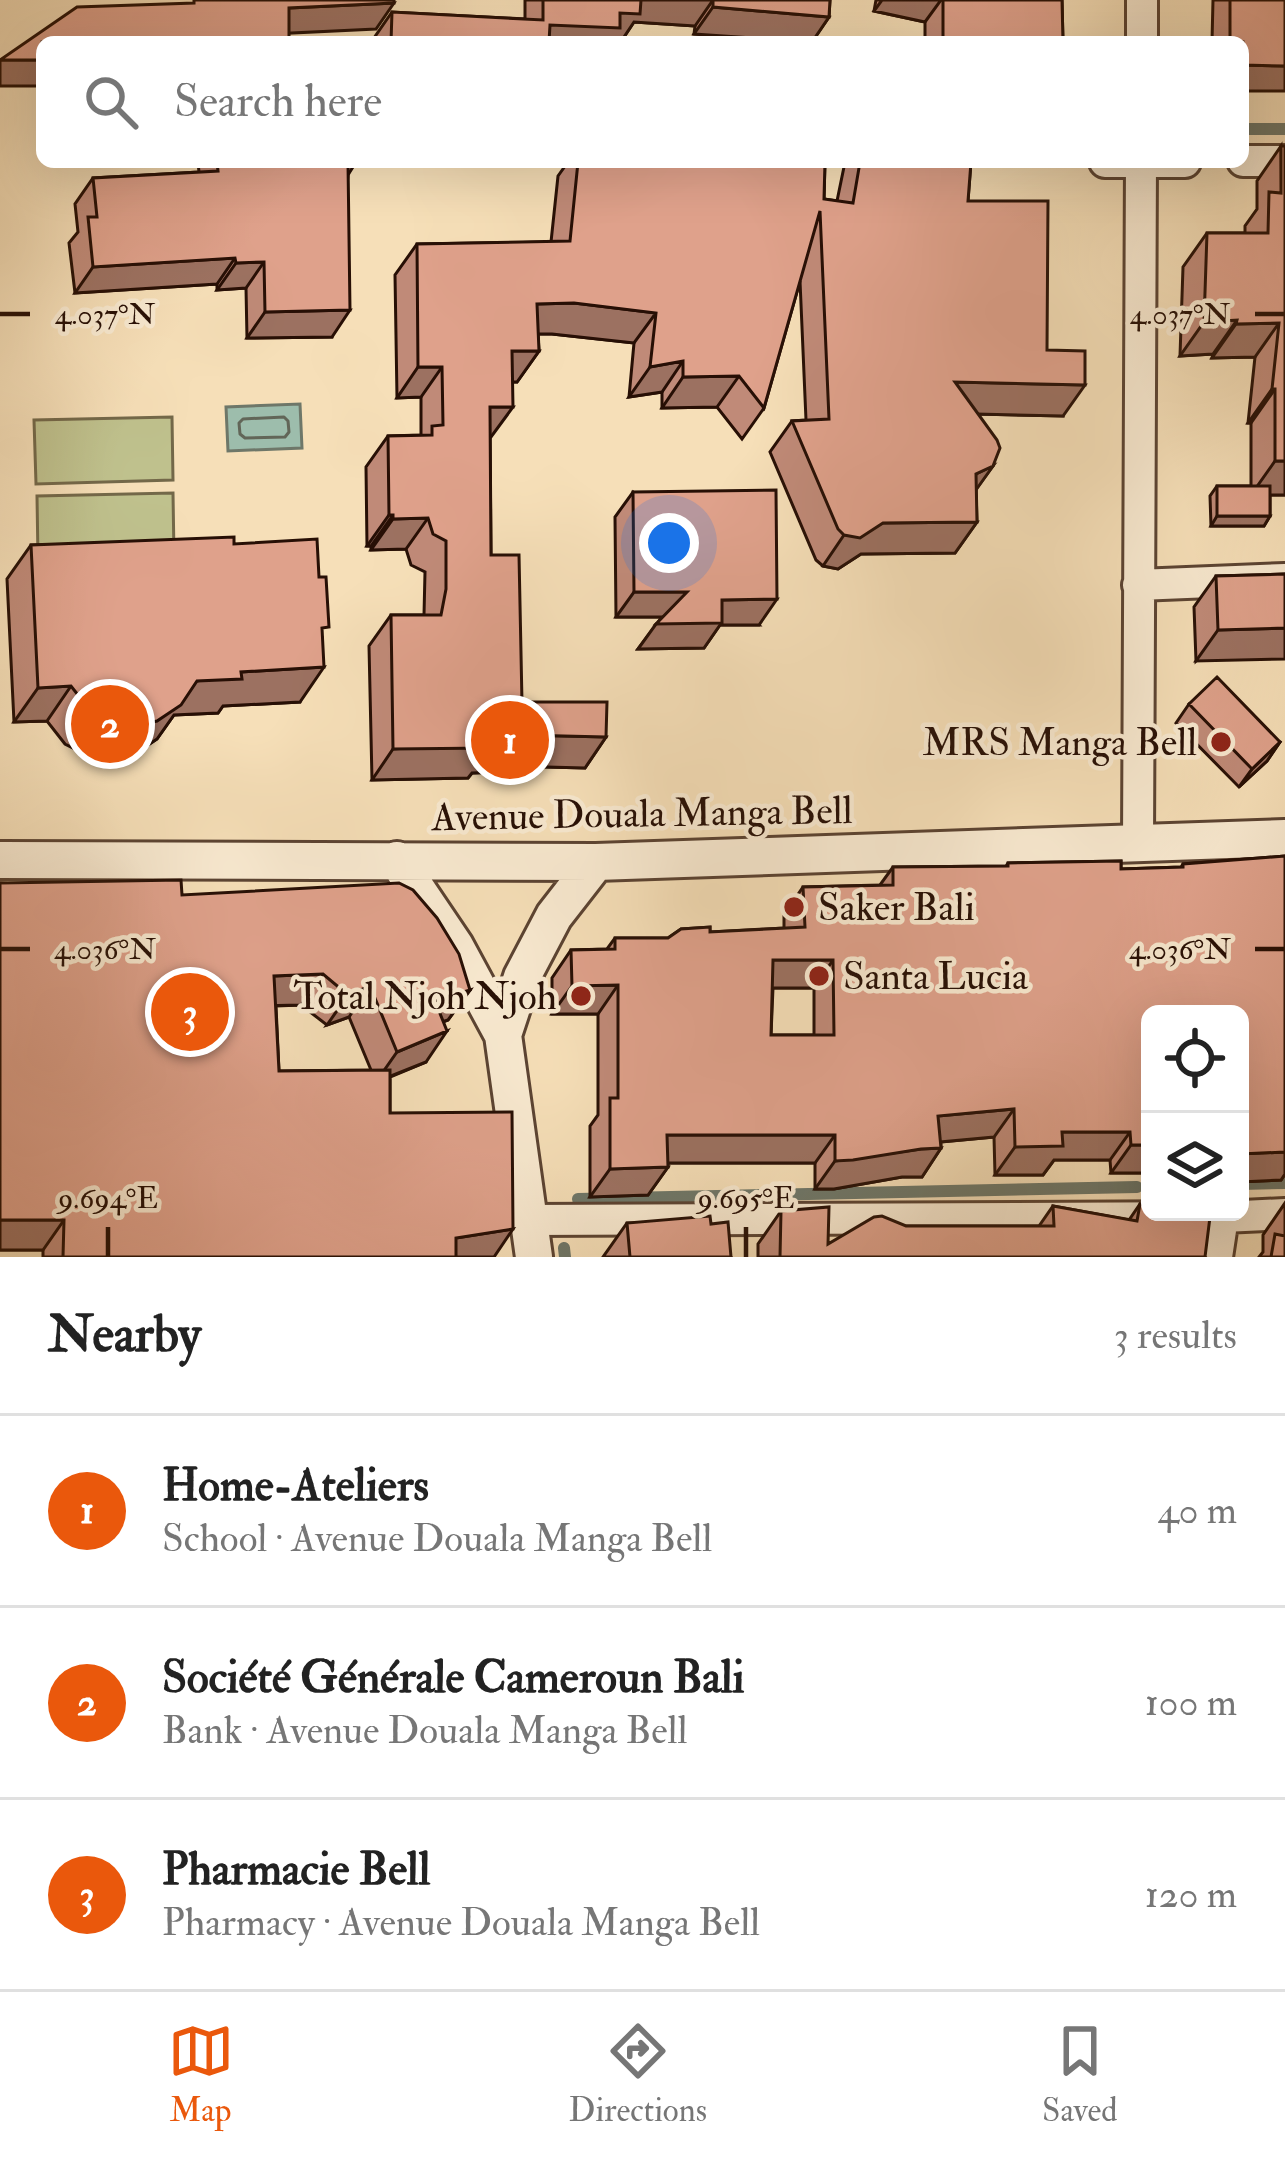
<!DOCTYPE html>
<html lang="en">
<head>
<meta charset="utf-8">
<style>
	:root { --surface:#fff; --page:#f6f6f6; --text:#222; --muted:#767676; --line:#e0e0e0; --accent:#ea580c }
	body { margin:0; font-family:"IM FELL Double Pica",serif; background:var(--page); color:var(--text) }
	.controls { position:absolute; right:36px; bottom:36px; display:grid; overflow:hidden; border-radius:18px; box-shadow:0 12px 48px #0002 }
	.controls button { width:108px; height:108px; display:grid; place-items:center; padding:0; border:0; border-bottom:3px solid var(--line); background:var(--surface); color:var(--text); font:60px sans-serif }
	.you { position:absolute; left:669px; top:543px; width:42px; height:42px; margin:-30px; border:9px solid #fff; border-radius:50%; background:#1a73e8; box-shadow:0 0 0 18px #1a73e833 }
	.badge { display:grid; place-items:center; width:78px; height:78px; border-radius:50%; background:var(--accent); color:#fff; font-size:39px; font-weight:700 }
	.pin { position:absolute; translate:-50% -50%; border:6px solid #fff; box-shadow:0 3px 12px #0006 }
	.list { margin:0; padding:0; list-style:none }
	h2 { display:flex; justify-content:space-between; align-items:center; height:156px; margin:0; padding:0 48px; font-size:51px }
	h2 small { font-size:39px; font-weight:400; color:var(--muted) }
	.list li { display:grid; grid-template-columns:78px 1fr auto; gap:36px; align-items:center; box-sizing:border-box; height:192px; padding:0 48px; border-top:3px solid var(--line) }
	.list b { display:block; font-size:45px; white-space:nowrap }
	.list p { margin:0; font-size:39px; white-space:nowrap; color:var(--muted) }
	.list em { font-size:39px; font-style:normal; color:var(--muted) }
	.icon { flex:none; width:66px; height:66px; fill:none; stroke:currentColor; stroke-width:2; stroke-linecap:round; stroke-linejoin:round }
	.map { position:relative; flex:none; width:1285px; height:1257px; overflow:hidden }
	.search { position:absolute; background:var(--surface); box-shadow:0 12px 48px #0002; left:36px; right:36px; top:36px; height:132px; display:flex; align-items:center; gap:30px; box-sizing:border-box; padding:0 42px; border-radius:18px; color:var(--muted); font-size:45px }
	.sheet { height:732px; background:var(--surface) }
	nav { display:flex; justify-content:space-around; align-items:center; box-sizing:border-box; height:168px; border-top:3px solid var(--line); background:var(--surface); font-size:33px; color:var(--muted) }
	nav a { display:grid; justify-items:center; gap:6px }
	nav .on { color:var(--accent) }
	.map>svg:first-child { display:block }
</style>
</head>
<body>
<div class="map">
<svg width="1285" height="1257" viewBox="0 0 1285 1257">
	<rect width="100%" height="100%" fill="#f6dfb8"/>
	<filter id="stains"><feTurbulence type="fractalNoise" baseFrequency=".00167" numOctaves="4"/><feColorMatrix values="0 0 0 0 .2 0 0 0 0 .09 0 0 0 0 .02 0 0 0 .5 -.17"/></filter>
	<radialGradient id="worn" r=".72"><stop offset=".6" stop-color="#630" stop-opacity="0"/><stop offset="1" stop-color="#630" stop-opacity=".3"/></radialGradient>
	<!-- green -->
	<path fill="#bfc18d" stroke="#736849" stroke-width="3" d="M172 417 173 480 36 484 34 420Z
		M173 493 174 556 38 559 37 496Z"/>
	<!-- water -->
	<path fill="#9dbdac" stroke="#6e7769" stroke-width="3" d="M300 404 302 448 228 451 226 407Z"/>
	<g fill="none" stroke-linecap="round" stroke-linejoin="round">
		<!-- shore -->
		<path stroke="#626658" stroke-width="3" d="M284 417 288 421 289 432 285 437 245 438 240 434 239 423 243 419Z"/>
		<!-- stream -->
		<path stroke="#6e7769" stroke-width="12" d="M1243 129H1285
			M1240 1184 1285 1183
			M578 1199 1137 1187
			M564 1248 565 1257"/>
		<defs>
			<path id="minor" d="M1142 42V0
				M1243 161H1285
				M1105 162H1185
				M1138 585 1285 579
				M1138 844 1141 162
				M529 1220 1223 1217 1285 1214
				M1217 1257 1223 1217"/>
			<path id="tertiary" d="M0 860 596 862 1285 838
				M397 860 455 946 503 1035 534 1257
				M503 1035 522 977 554 916 596 862"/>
		</defs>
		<!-- minor casing -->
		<use href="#minor" stroke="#5b4332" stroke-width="36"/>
		<!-- tertiary casing -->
		<use href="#tertiary" stroke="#5b4332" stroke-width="42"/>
		<!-- minor -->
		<use href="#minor" stroke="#f9ead1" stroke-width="30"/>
		<!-- tertiary -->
		<use href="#tertiary" stroke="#f9ead1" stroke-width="36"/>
	</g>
	<!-- wall -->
	<path fill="#c08a78" stroke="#270f05" stroke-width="3" fill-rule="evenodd" d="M525 0H830L829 17 812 42 694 34 695 26 634 22 622 40H611L610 42H374V38L392 12 525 19Z
		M876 0H1062L1063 42H925V22L874 11Z
		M1213 0H1285L1243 42H1212Z
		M1281 146 1285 495H1270V516L1264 526H1211L1210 496 1217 486H1251V423H1248L1255 357 1212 358 1213 354 1180 356 1183 267 1207 233H1245V226L1257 209V181Z
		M198 162H356L348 175 332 337 247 338 246 288 217 290V284L75 293 69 243 78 232 75 204 93 178 199 172Z
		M568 162H825L824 199 837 201 845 162H971L968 201 1047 350 1063 416 978 414 993 466 976 489 977 522 955 553 861 554 838 569 823 566 816 560 770 452 792 421 806 420 800 281 764 408 742 439 717 407 662 408V392L629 397 634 343 552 334H538L539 351 517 382H512L490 437 491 555 522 702 606 737 585 768 506 766 502 772 472 773 468 778 372 780 369 646 391 615H424L425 572 411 565 406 549 371 550V546H367L366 467 388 436 421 435V397L397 398 395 275 417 244 551 242 558 176Z
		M633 492 759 625H720L704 648 638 649 662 617H616L615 517Z
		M234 544 322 637 300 702 223 706 218 713 174 715 157 739 133 755 119 758 91 757 65 744 47 721 14 722 7 579 31 545Z
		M1285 574 1196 661 1194 607 1216 576Z
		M1189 704 1280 742 1267 761 1239 787 1176 723Z
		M1285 856V1174L1281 1180 1240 1182V1014H1150V1185L1146 1186V1173H1111L1110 1160H1054L1043 1175H995L994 1137 941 1142V1148L922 1177H902L834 1189H815V1163H668V1167L648 1195 590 1197V1126L598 1115V1014H552V978L571 950 607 949 615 938H668L681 929 710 927V932L784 928V915L803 887 880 885 893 867 1006 866 1008 863 1121 861V869L1181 867 1183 864ZM773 988H814V1035H771Z
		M0 883 182 895 470 990 448 1020 443 1022 426 1062 390 1077V1113L494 1257H43V1250H0ZM301 1005 327 1025 349 1017 371 1070 279 1071 276 1006Z
		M1285 1203V1257H1259L1263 1252V1235Z
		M1140 1204 1205 1257H758V1244L781 1211 828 1244 906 1226H1039L1053 1206 1129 1220Z
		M627 1223 711 1224 731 1257H603Z"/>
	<!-- shaded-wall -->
	<path fill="#9c7161" stroke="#270f05" stroke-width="3" d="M637 0H713L695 26 634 22 622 40H611L610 42H538L550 25Z
		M882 0H941L925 22 874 11Z
		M394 3 376 29 270 34 289 8Z
		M713 7 829 17 812 42 694 34Z
		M0 60H42V86H0Z
		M1243 65 1285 66V91H1243Z
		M235 258 217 284 75 293 93 267Z
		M264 262 246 288 217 290 236 263Z
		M574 303 656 313 634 343 552 334H516L537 304Z
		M350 310 332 337 247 338 265 312Z
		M1237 320 1213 354 1180 356 1204 322Z
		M1279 323 1255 357 1212 358 1236 324Z
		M512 351H539L517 382H490Z
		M683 361 662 392 629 397 650 367Z
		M418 367H442L421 397 397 398Z
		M739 376 717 407 662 408 683 377Z
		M955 382 1085 385 1063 416 933 413Z
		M1272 389H1275L1251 423H1248Z
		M490 407H513L491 437H468Z
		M1275 461H1285V495H1251Z
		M993 466 971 497 976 474Z
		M389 515H393L371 546H367Z
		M1217 516H1270L1264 526H1211Z
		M428 518 406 549 371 550 393 519Z
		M977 522 955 553 861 554 838 569 823 566 844 535 883 523Z
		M634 592H687L669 617H616Z
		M777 599 759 625H720L704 648 638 649 656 624 722 600Z
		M1285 628V659L1196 661 1218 630Z
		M324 667 300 702 223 706 218 713 174 715 157 739 133 755 119 758 91 757 114 723 197 681 241 672Z
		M71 686 47 721 14 722 38 688Z
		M523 735 606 737 585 768 506 766 502 772 472 773 468 778 372 780 393 749 490 742Z
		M1280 742 1267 761 1239 787 1252 769Z
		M773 960H833L814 988H754Z
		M323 974 301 1005 253 1006 274 976Z
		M618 985 598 1014H552L572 986Z
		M370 986 349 1017 327 1025 348 995Z
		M470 990 448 1020 413 1031 435 1001Z
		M447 1031 426 1062 376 1082 397 1052Z
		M1014 1109 994 1137 918 1144 938 1116Z
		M1062 1132H1130L1110 1160H1054L1043 1175H995L1015 1147Z
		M667 1135H835L815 1163H647Z
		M1131 1145H1150V1167L1146 1173H1111Z
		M941 1148 922 1177H902L834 1189H815L835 1161 921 1149Z
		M1285 1152V1174L1281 1180 1240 1182V1154Z
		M668 1167 648 1195 590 1197 610 1169Z
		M0 1220H64L43 1250H0Z
		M513 1229 494 1257H443L456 1238Z"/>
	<!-- building -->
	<path fill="#dfa18b" stroke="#270f05" stroke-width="3" fill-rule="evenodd" d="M194 0H394V3L289 8V42H42V60H0L77 7 194 3Z
		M543 0H641L640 14 620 13V28L550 25 549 42H391L392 12 543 20Z
		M713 0H830L829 17 713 7Z
		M943 0H1062L1063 42H943Z
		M1230 0H1285V66L1243 65V42L1230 41Z
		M1281 146H1285V461H1275V389H1272L1279 323 1236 324 1237 320 1204 322 1207 233H1268L1269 192 1281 193Z
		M217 162H356L348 163 350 310 265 312 264 262 236 263 235 258 93 267 88 217H97L93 178 218 171Z
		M578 162H825L824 199 853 203 860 162H971L968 201H1048L1047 350 1085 351V385L955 382 997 440 1000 448 993 466 976 474 977 522 883 523 860 538 844 535 838 529 792 421 829 419 820 211 764 408 739 376 683 377V361L650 367 656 313 574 303 537 304 539 351H512L513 407H490L491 555H519L522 702H607L606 737 523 735V741L490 742V748L393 749 391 615H441L446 589V541L433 534 428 518 393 519V515H389L388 436 432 435V426L443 425 442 367H418L417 244 570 241Z
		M1217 486H1270V516H1217Z
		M776 490 777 599 722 600V623L656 624 687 592H634L633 492Z
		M234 537V544L317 539 319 577H326L329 627 322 628 324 667 241 672 242 679 197 681 181 705 157 721 143 724 114 723 89 709 71 686 38 688 31 545Z
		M1285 574V628L1218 630 1216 576Z
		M1217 677 1280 742 1252 769 1189 704Z
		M1285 856V1152L1240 1154V1014H1150V1145H1131L1130 1132H1062L1063 1146 1015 1147 1014 1109 938 1116 941 1148 921 1149 853 1160 835 1161V1135H667L668 1167 610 1169V1098H618V985L572 986 571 950 615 949V938H668L681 929 710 927V932L805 927 803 887 893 885V867L1008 866V863L1121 861V869L1183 867V864ZM773 960H833L834 1035H771Z
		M181 880 182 895 399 883 413 890 437 918 459 954 470 990 435 1001 447 1031 397 1052 370 986 348 995 323 974 274 976 279 1071 390 1070V1113L512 1112 513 1229 456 1238V1257H63L64 1220H0V883Z
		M1140 1204H1150V1212H1185L1210 1217 1205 1257H780L781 1211 829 1207 828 1244 874 1217 882 1216 906 1226H1054L1053 1206 1137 1221Z
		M710 1216 711 1224 728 1222 731 1257H630L627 1223Z
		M1275 1234 1285 1236V1257H1271Z"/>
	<!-- ticks -->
	<path fill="none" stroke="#270f05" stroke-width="4.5" d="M0 314H30M1255 314H1285M0 949H30M1255 949H1285M108 1227V1257M746 1227V1257"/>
	<!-- markers -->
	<g fill="#8f2418" stroke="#f9ead1" stroke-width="4.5">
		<circle cx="1221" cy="742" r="12"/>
		<circle cx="794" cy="907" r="12"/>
		<circle cx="819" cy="976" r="12"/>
		<circle cx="581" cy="996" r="12"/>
	</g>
	<g text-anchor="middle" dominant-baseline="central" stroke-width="9" stroke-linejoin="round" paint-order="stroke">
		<!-- poi labels -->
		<g font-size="39" fill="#270f05" stroke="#f9ead1" text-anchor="end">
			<text x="1197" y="742">MRS Manga Bell</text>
			<text x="818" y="907" text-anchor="start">Saker Bali</text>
			<text x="843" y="976" text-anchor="start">Santa Lucia</text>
			<text x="557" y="996">Total Njoh Njoh</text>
		</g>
		<!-- street labels -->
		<g font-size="39" fill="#270f05" stroke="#f9ead1">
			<text transform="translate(642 814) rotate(-1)">Avenue Douala Manga Bell</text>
		</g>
	</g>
	<g font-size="30" text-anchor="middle" fill="#270f05" stroke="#f9ead1" stroke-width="9" stroke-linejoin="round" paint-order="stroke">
		<text x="105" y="324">4.037°N</text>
		<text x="1180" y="324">4.037°N</text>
		<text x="105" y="959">4.036°N</text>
		<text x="1180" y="959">4.036°N</text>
		<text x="108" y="1208">9.694°E</text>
		<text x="746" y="1208">9.695°E</text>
	</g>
	<rect width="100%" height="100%" filter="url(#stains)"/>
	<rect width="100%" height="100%" fill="url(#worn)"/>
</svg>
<div class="controls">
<button><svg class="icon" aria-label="locate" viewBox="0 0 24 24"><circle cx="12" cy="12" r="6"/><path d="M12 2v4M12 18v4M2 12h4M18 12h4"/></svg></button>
<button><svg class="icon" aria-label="layers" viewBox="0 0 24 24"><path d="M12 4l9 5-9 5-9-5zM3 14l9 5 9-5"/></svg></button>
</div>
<div class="you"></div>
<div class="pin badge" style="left:510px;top:740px">1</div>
<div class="pin badge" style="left:110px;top:724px">2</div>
<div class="pin badge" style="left:190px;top:1012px">3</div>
<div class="search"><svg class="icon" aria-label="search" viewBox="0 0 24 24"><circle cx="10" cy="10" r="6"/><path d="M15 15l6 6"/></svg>Search here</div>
</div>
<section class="sheet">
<h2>Nearby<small>3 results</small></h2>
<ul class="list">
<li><span class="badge">1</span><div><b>Home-Ateliers</b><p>School · Avenue Douala Manga Bell</p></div><em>40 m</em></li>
<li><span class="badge">2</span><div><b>Société Générale Cameroun Bali</b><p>Bank · Avenue Douala Manga Bell</p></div><em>100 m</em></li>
<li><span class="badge">3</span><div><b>Pharmacie Bell</b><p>Pharmacy · Avenue Douala Manga Bell</p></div><em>120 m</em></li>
</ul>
</section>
<nav>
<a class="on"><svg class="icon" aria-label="map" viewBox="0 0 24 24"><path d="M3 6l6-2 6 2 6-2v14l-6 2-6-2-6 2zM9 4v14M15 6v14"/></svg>Map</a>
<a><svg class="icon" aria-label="directions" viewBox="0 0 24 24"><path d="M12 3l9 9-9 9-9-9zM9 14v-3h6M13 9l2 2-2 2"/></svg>Directions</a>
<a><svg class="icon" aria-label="saved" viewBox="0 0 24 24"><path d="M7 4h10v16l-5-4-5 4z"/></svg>Saved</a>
</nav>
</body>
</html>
